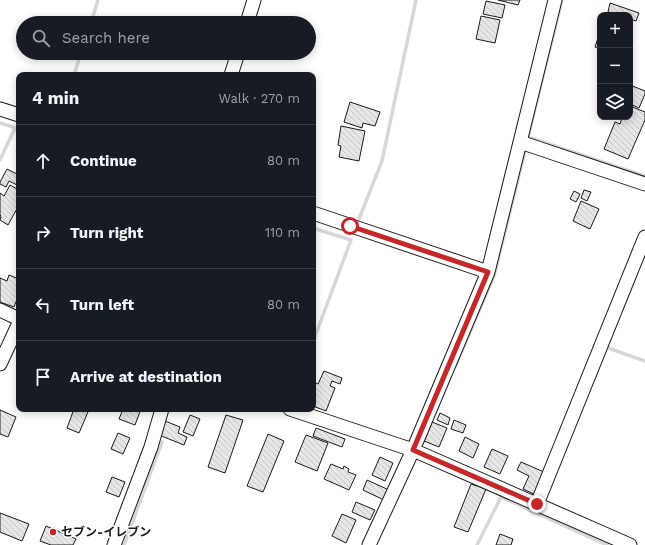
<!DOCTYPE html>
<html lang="en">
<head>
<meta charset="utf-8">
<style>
	:root { --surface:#171b24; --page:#20242c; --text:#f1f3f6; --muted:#9ea1a6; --line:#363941 }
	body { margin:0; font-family:"Work Sans","Noto Sans JP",sans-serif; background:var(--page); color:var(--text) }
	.controls { position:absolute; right:12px; top:12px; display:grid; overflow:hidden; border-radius:8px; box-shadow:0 2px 10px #0003 }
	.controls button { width:36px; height:36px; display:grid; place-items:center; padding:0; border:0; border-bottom:1px solid var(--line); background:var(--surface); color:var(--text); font:20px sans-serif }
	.stop { position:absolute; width:12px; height:12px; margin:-9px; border:3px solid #c62828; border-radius:50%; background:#fff }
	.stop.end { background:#c62828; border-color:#fff; box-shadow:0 1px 4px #0008 }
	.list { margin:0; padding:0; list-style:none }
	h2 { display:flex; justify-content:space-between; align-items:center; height:52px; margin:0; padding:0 16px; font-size:17px }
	h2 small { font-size:13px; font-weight:400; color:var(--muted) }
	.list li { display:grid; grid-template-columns:26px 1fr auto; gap:12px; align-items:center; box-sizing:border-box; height:72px; padding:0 16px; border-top:1px solid var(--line) }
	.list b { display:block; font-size:15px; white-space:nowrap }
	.list em { font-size:13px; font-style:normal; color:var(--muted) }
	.icon { flex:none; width:22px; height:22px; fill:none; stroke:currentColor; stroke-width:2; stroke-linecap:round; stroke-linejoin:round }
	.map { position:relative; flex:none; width:645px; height:545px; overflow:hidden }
	.search { position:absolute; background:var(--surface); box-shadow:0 2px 10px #0003; left:16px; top:16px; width:300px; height:44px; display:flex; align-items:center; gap:10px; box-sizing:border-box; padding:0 14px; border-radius:22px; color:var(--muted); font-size:15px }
	.panel { position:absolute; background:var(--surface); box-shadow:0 2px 10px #0003; left:16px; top:72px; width:300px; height:340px; border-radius:8px }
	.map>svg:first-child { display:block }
</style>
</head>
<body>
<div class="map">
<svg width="645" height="545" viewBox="0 0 645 545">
	<defs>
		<pattern id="building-back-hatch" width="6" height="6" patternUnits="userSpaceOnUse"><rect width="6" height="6" fill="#e6e6e6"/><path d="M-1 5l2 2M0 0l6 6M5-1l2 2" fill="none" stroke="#c5c5c5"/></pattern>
	</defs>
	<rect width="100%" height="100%" fill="#fff"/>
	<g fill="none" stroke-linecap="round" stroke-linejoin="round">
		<!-- stream -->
		<path stroke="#d7d7d7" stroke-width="3.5" d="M91 23 98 0
			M74 75 81 53
			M0 123 19 129
			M528 137 645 176
			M527 141 562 0
			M0 160 15 128
			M359 219 382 161 416 0
			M313 228 351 240 313 342
			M608 348 645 361
			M455 367 494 276 526 147
			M124 545 162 442
			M477 545 501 497 607 545"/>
	</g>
	<!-- building -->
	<path fill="url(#building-back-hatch)" stroke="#1a1a1a" d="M498 0H520L518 5Z
		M486 1 505 5 502 18 483 14Z
		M610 3 639 13 636 21 630 19V15H618L608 12Z
		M481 16 500 20 495 43 476 39Z
		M600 32V49L595 47Z
		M630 85 645 91V94L639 108 630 104Z
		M350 102 380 112 375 126 363 123 362 128 344 122Z
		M630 106 645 112V120L628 159 604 149 615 122 620 124 622 118 620 117H630Z
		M341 126 365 131 359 161 339 157 341 146 338 145Z
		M7 169 19 175V186L9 181 6 187 0 184V182Z
		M10 185 19 190V205L8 225 0 220 1 216 0 215V193L4 196Z
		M584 190 591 192 587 201 581 198Z
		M574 191 580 194 576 202 570 199Z
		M581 201 599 209 590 229 573 221Z
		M9 275 19 279V294L14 307 0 302V278L7 281Z
		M324 371 342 378 340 384 332 381 330 386 335 388 326 411 313 406V382L318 384Z
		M74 409H81L88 412 79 433 67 428Z
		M123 409H141L135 425 119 419Z
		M0 410 16 417 8 437 0 434Z
		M440 413 450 418 448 425 437 420Z
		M190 415 200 419 193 436 183 432Z
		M226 415 243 420 225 473 208 467Z
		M454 420 466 425 463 433 451 429Z
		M165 421 180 427 178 433 187 437 184 445 159 435Z
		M432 422 447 428 439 447 424 441Z
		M316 428 345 439 342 447 313 436Z
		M118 433 130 438 123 454 111 449Z
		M268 434 284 441 263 492 247 486Z
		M306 435 328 443 317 471 295 462Z
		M465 437 479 444 473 458 459 451Z
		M492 449 508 456 500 474 484 467Z
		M380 457 393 463 385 481 372 475Z
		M521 462 544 472 534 494 523 489 529 476 517 470Z
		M331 464 343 469 344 466 349 469 348 472 356 475 349 490 324 479Z
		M112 477 125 482 119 497 106 492Z
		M367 480 389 490 384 500 363 490Z
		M471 484 486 489 468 532 454 527Z
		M356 502 375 510 370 520 352 512Z
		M0 513 29 524 22 541 0 532Z
		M342 514 356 520 346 543 332 536Z
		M46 526 76 539 73 545H51L40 541Z
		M500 534 513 539 511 545H496Z"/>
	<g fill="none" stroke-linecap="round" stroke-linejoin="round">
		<defs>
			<path id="minor" d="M247 23 254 0
				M231 75 238 53
				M0 109 19 115
				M520 142 645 184
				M313 213 488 272
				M0 310 19 319
				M0 364 19 323
				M290 409 413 450 630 545
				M537 504 645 237
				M114 545 151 447 162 409
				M369 545 413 450 488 272 555 0"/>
		</defs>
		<!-- minor casing -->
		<use href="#minor" stroke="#1a1a1a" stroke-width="15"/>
		<!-- minor -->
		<use href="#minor" stroke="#fff" stroke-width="13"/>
	</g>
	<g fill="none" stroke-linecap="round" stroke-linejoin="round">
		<!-- route -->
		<path stroke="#c62828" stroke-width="5" d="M350 226 488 272 413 450 537 504"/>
	</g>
	<!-- markers -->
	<circle fill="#c62828" stroke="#fff" stroke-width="1.5" cx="53" cy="532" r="4"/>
	<g text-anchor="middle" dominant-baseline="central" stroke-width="3" stroke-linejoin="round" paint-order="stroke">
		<!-- poi labels -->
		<g font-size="12" font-weight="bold" fill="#1a1a1a" stroke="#fff" text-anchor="start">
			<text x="61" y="532">セブン-イレブン</text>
		</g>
	</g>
</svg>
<div class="controls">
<button>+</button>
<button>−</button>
<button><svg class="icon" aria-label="layers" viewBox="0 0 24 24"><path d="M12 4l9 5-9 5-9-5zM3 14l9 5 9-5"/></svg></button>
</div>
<div class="stop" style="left:350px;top:226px"></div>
<div class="stop end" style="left:537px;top:504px"></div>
<div class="search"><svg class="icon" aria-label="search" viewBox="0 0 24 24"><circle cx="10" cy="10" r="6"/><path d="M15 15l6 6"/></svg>Search here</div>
<section class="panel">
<h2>4 min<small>Walk · 270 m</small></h2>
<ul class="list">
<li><svg class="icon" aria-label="ahead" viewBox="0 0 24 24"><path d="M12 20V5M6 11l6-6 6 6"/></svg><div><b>Continue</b></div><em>80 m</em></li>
<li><svg class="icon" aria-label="right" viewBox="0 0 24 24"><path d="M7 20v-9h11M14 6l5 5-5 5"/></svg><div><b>Turn right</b></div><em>110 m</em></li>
<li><svg class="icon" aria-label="left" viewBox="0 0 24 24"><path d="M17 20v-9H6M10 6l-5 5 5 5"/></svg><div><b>Turn left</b></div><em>80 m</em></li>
<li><svg class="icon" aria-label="arrive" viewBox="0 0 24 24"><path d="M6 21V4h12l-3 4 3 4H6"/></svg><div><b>Arrive at destination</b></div></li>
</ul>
</section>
</div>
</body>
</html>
